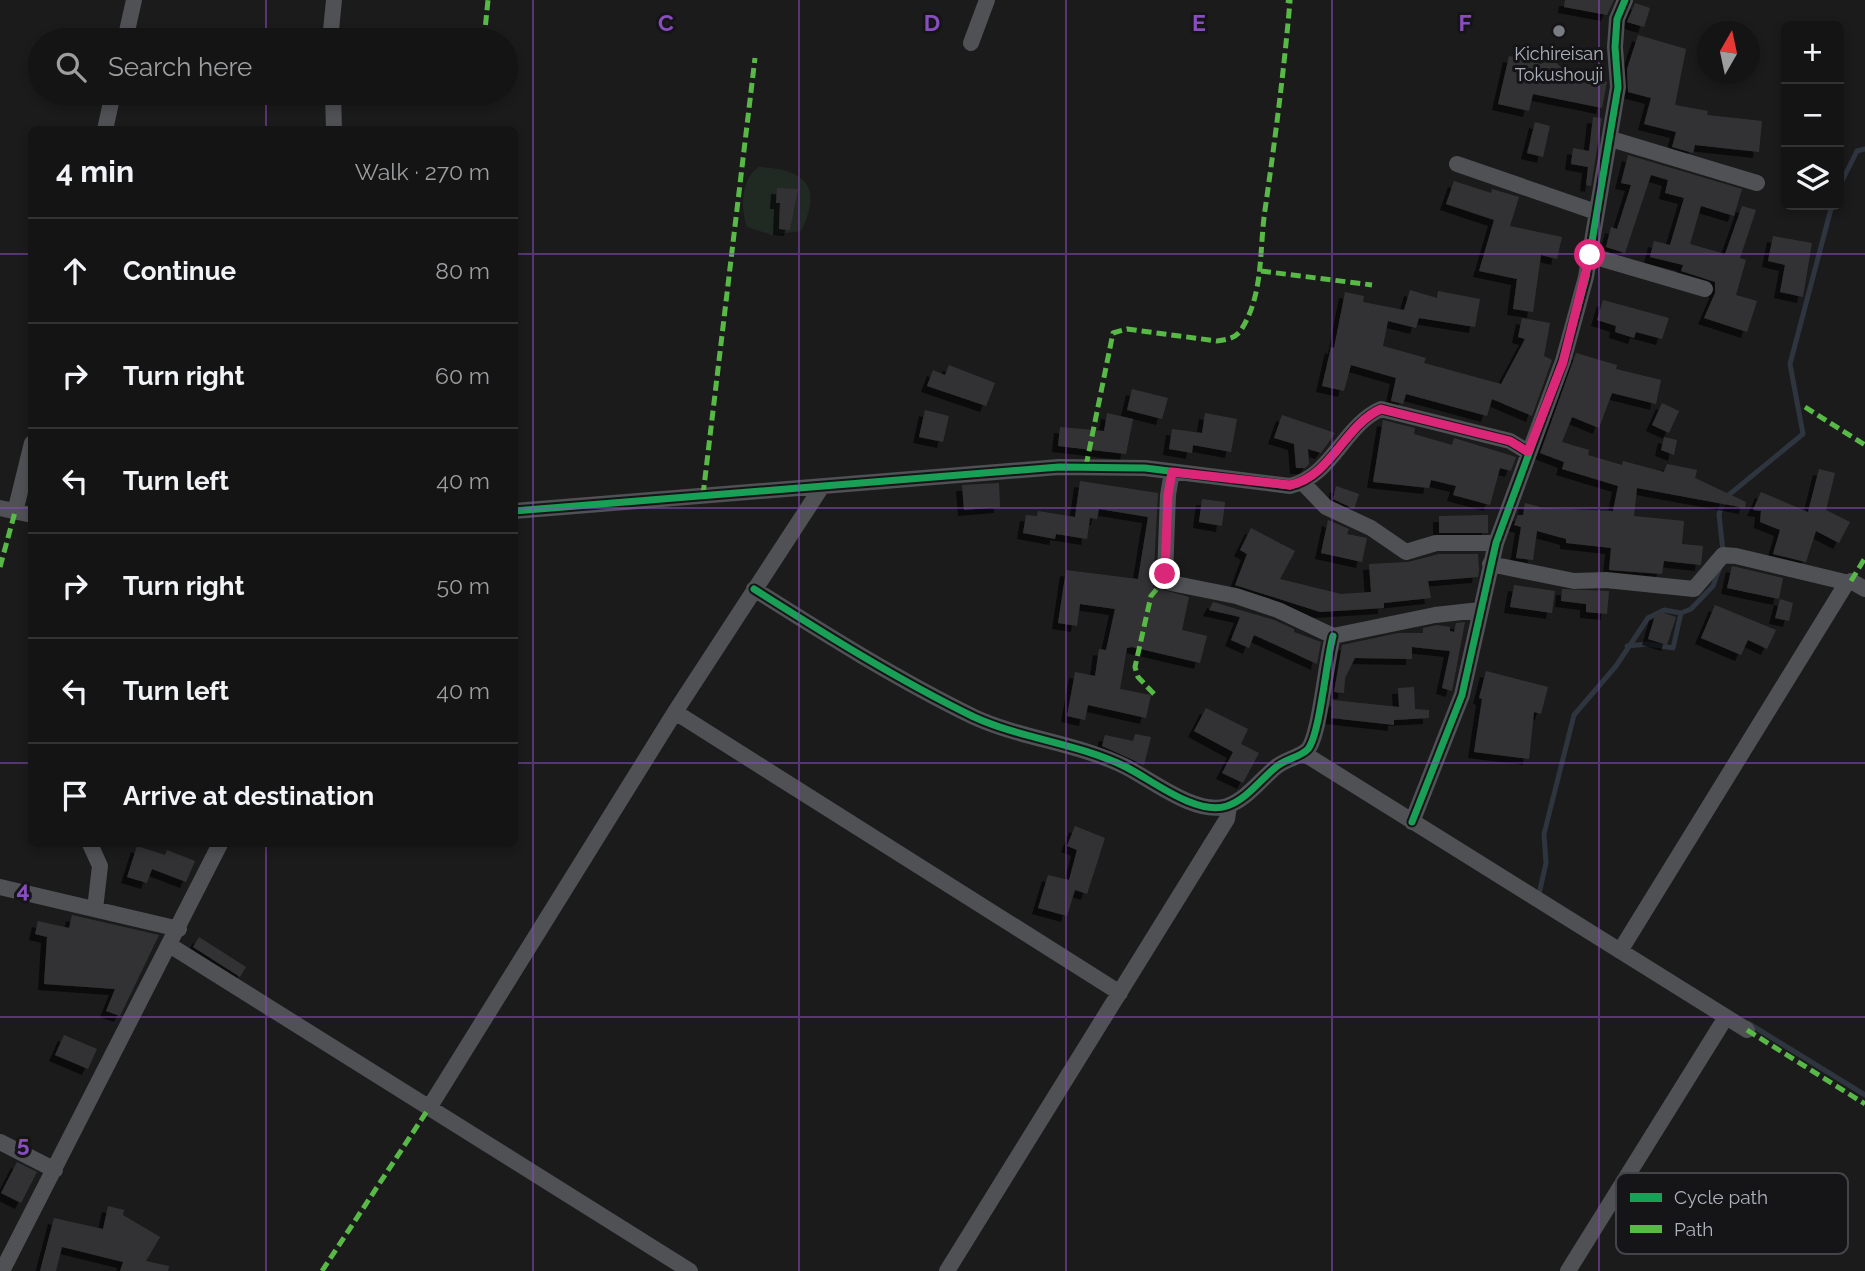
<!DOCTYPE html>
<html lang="en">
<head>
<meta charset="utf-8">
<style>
	:root { --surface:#141415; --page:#1d1d1e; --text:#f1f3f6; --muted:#9d9ea0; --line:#333334 }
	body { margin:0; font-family:Raleway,sans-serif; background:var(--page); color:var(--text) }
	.controls { position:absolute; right:21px; top:21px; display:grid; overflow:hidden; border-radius:10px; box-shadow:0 4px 10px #0003 }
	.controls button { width:63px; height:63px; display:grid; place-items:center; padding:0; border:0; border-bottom:2px solid var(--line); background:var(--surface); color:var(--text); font:35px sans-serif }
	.compass { position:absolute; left:1697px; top:21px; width:63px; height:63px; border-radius:50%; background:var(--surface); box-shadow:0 4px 10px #0003; rotate:9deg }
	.stop { position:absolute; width:21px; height:21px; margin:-16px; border:5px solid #db2777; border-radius:50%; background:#fff }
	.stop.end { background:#db2777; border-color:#fff; box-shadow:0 2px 7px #0008 }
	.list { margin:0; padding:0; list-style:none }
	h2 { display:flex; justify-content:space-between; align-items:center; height:91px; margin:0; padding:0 28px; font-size:30px }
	h2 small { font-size:23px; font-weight:400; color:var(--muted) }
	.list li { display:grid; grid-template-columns:46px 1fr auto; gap:21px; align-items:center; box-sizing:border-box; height:105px; padding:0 28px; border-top:2px solid var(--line) }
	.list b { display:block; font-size:26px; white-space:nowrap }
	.list em { font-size:23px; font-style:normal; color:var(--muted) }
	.icon { flex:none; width:38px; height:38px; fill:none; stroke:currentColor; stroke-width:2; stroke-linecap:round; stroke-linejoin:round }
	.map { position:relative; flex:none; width:1865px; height:1271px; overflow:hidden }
	.search { position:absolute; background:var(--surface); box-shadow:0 4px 10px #0003; left:28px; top:28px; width:490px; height:77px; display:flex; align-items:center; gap:18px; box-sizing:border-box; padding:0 24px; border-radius:38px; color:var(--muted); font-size:26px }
	.panel { position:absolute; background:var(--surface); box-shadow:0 4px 10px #0003; left:28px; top:126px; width:490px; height:721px; border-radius:10px }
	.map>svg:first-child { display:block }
</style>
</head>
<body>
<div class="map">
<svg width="1865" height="1271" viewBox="0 0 1865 1271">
	<defs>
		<filter id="shadow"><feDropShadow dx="-6" dy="6" stdDeviation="0" flood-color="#0009"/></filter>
	</defs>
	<rect width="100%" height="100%" fill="#1b1b1c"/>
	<!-- green -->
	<path fill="#212923" d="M759 167C806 169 823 187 801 231L772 235 747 227C740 209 741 177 759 167Z"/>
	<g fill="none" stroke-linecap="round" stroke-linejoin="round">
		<!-- stream -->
		<path stroke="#2e353e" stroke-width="5" d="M1839 187 1857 151 1865 149
			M1723 552 1719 514 1725 498 1803 434 1790 364 1832 205
			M1627 646 1648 644 1673 648 1681 613
			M1539 894 1546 863 1544 834 1574 715 1616 666 1648 618 1664 610 1681 613 1691 609 1713 586 1720 567
			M1748 1023 1865 1095"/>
	</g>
	<!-- building -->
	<path fill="#333334" filter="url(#shadow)" d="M1565 0H1614L1607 15 1564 7Z
		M1635 3 1650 8 1644 27 1627 22Z
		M1638 35 1686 49 1675 105 1708 111 1707 115 1762 121 1759 152 1695 145 1693 153 1672 147 1676 132 1644 124 1651 98 1628 92 1627 69Z
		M1509 56 1541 64 1549 56 1567 73 1607 82 1602 108 1533 94 1529 111 1498 104Z
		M1593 117 1602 118 1591 186 1586 185 1588 167 1571 164 1573 148 1589 151Z
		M1535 122 1550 126 1543 157 1527 153Z
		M1628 155 1742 189 1734 216 1701 206 1690 244 1725 254 1742 206 1756 210 1740 258 1746 260 1736 295 1757 301 1747 332 1704 318 1715 293V282L1681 271 1683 265 1650 257 1654 241 1670 245 1684 198 1665 193 1668 180 1651 175 1625 253 1606 247 1611 227 1617 229 1631 185 1621 183Z
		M1454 181 1491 193 1492 189 1519 197 1510 226 1562 237 1557 259 1541 255 1533 312 1513 309 1517 279 1479 271 1494 220 1446 204Z
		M777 188 798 189 790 230 779 229 780 203H776Z
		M1773 236 1812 243 1803 297 1780 292 1785 265 1768 261Z
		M1410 290 1437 298 1438 291 1480 299 1475 327 1419 318 1416 328 1388 321 1383 346 1426 358 1424 363 1501 384 1525 339 1518 337 1522 318 1550 323 1544 356 1552 360 1532 416 1492 399 1487 416 1406 394 1403 404 1391 401 1396 378 1351 365 1344 391 1322 386 1331 347 1334 348 1345 292 1364 296 1363 302 1404 310Z
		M1603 300 1669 318 1662 339 1636 332 1634 338 1615 332 1616 326 1597 320Z
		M1576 353 1617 365 1616 369 1661 380 1656 404 1612 393 1599 428 1572 417 1562 442 1589 450 1588 455 1622 465 1623 461 1664 472 1667 464 1697 470 1695 478 1746 502 1745 508 1637 488 1634 516 1684 521 1682 544 1703 546 1701 565 1664 561 1662 574 1609 570 1611 548 1566 543V539L1537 531 1533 560 1516 558 1521 527 1514 525 1518 515H1523L1525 503 1544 508 1613 511 1618 486 1562 469 1564 462 1540 453Z
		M949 365 995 383 986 406 927 386 933 370 945 375Z
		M1132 389 1168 398 1162 419 1127 410Z
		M1662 403 1679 411 1669 433 1652 425Z
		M925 410 949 416 943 442 919 437Z
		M1107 413 1133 419 1126 454 1058 446 1060 427 1104 431Z
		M1205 413 1237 419 1231 452 1193 445 1192 453 1169 449 1172 429 1202 433Z
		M1282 415 1335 433 1321 453 1308 449 1309 464 1305 468H1296L1294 444 1274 438Z
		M1383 420 1415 428 1414 434 1452 445 1454 438 1516 457 1511 471 1500 468 1490 505 1453 495 1456 486 1431 480 1429 488 1373 482Z
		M1664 437 1677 440 1674 455 1661 450Z
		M1819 469 1835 473 1826 510 1850 522 1839 543 1816 531 1806 562 1773 554 1780 530 1760 522 1761 511 1753 510 1761 492 1808 512Z
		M1080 481 1158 493 1153 587 1189 597 1182 630 1207 636 1200 663 1132 647 1127 648 1120 689 1151 695 1146 718 1088 705 1085 720 1067 716 1075 672 1095 676 1099 649 1106 650 1115 609 1080 604 1077 626 1058 623 1066 570 1138 579 1148 517 1099 509 1097 519 1090 518 1087 539 1056 534 1055 539 1023 533 1026 515 1037 516 1038 511 1075 517Z
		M999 483 1000 507 964 510 962 485Z
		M1336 486 1359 494 1354 509 1333 499Z
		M1202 499 1225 502 1222 526 1199 522Z
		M1488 515V533H1439V516Z
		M1328 520 1349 529 1347 534 1367 538 1362 562 1321 553Z
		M1251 528 1295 551 1280 579 1341 594 1371 592 1369 564 1408 562 1439 554H1478L1479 570 1478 577 1428 581 1431 598 1384 603V608L1320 612 1235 585 1247 554 1240 550Z
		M1732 566 1783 578 1779 599 1727 588Z
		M1514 585 1555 591 1552 613 1510 607Z
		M1562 589 1609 591 1607 614 1586 612V604L1561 601Z
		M1780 599 1793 603 1789 621 1775 618Z
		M1213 602 1274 620 1294 629V632L1321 642 1317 664 1254 635 1249 648 1231 640 1240 617 1209 610Z
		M1715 605 1776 630 1767 649 1748 640 1741 655 1701 638Z
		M1661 612 1676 617 1667 645 1648 639 1655 615Z
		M1465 622 1452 691 1442 688 1450 651 1412 647V659L1355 658 1345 678 1344 693 1334 692 1342 645 1398 633H1423V628L1437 625 1450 627V631L1454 632 1456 623Z
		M1486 671 1548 687 1541 714 1534 712 1529 759 1474 752 1482 699 1479 698Z
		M1414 687 1415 709 1429 710V718L1394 720V725L1331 718 1333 700 1399 707 1398 688Z
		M1206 708 1248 729 1241 744 1259 753 1243 783 1222 773 1233 752 1194 731Z
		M1135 734 1151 737 1144 765 1102 746 1105 735 1133 741Z
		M1075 826 1105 838 1087 894 1075 890 1067 916 1038 908 1048 875 1069 880 1077 850 1067 846Z
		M137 846 165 855 167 850 195 861 186 882 152 869 147 883 127 877Z
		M72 915 159 935 120 1016 106 1011 115 989 44 984 47 937 35 934 38 921 69 928Z
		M199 937 246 967 240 977 193 947Z
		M64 1035 97 1049 88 1069 55 1055Z
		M17 1162 37 1172 21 1203 1 1193Z
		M108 1206 124 1210 123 1215 160 1237 146 1261 169 1266 168 1271H120L123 1262 62 1247 56 1271H40L54 1218 103 1229Z"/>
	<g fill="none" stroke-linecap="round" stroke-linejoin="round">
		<!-- minor -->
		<path stroke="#4f5155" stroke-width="16" d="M125 40 134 0
			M330 40 334 0
			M971 43 987 0
			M333 93 334 130
			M105 130 113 93
			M1611 139 1757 183
			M1457 164 1596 212
			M1589 255 1705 289
			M1172 472 1168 495 1165 574 1171 583 1236 596 1278 610 1333 636 1435 615 1480 610
			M1303 483 1326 507 1371 528 1406 552 1436 543H1496
			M0 508 32 515
			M514 511 1059 467 1145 468 1290 486C1332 476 1344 425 1381 409L1510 441 1528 452
			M15 512 32 443
			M1490 564 1574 581 1606 580 1694 589 1723 555 1736 556 1849 583
			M754 589C825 634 898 680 974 717 1022 739 1078 743 1126 767 1152 780 1196 816 1227 806 1247 799 1260 780 1276 767 1285 759 1301 757 1308 749 1320 734 1326 661 1333 636
			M675 712 1120 993
			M1303 753 1747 1030
			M1412 822 1462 695 1496 543 1563 361 1586 277 1618 87 1615 47 1617 19 1625 0
			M90 844 100 866 95 909
			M0 887 179 929
			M171 946 690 1271
			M1620 951 1846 584 1851 581 1865 589
			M429 1108 675 712 821 488
			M0 1142 55 1170
			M2 1271 220 844
			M947 1271 1227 819 1229 806
			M1568 1271 1726 1017"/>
		<!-- quiet -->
		<path stroke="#58b947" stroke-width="5" stroke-dasharray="10 5" stroke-linecap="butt" d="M484 40 488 0
			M1261 271 1372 285
			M1805 407 1865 445
			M1086 466 1113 333 1127 329 1217 341C1226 340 1236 338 1241 330 1264 294 1259 251 1265 210 1275 140 1284 71 1290 1L1286 0
			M703 495 755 58
			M0 567 15 512
			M1851 581 1865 558
			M1154 694 1138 677 1135 667 1151 596 1166 578
			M1747 1030 1865 1104
			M322 1271 429 1108"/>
		<defs>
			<path id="cycleway" d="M514 511 1059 467 1145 468 1290 486C1332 476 1344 425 1381 409L1510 441 1528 452
				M754 589C825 634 898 680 974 717 1022 739 1078 743 1126 767 1152 780 1196 816 1227 806 1247 799 1260 780 1276 767 1285 759 1301 757 1308 749 1320 734 1326 661 1333 636
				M1412 822 1462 695 1496 543 1563 361 1586 277 1618 87 1615 47 1617 19 1625 0"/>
		</defs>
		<!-- cycleway casing -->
		<use href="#cycleway" stroke="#151518" stroke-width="11"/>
		<!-- cycleway -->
		<use href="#cycleway" stroke="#1a9f57" stroke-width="7"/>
	</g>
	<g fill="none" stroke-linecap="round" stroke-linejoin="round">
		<!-- route -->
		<path stroke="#db2777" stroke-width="9" d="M1165 574 1168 495 1172 472 1290 485C1332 476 1344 425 1381 409L1510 441 1528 452 1563 362 1590 255"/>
	</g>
	<!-- grid -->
	<path fill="none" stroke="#884dbe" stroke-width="2" stroke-opacity="0.55" d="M266 0V40M533 0V1271M799 0V1271M1066 0V1271M1332 0V1271M1599 0V1271M266 93V130M0 254H32M514 254H1865M0 508H32M514 508H1865M0 763H32M514 763H1865M266 844V1271M0 1017H1865"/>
	<!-- markers -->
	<circle fill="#7a7c84" stroke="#151518" stroke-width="2.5" cx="1559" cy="31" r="7"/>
	<g text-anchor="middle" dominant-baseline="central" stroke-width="6" stroke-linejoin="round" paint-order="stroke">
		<!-- poi labels -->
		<g font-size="18" fill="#adb1bc" stroke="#151518">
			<text x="1559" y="53">Kichireisan<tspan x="1559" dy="21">Tokushouji</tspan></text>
		</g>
	</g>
	<!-- legend -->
	<rect x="1616" y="1173" width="232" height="81" rx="10" fill="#151518" stroke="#434449" stroke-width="2"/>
	<rect x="1630" y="1193" width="32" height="9" fill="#1a9f57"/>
	<rect x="1630" y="1225" width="32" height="8" fill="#58b947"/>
	<g font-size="19" fill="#adb1bc">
		<text x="1674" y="1204">Cycle path</text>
		<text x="1674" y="1236">Path</text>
	</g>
	<g font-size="23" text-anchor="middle" font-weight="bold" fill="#884dbe" stroke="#151518" stroke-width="6" stroke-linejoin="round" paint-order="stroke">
		<text x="666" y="31">C</text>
		<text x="932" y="31">D</text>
		<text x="1199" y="31">E</text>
		<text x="1465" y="31">F</text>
		<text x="23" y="898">4</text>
		<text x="23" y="1152">5</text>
	</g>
</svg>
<div class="controls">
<button>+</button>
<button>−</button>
<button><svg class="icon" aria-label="layers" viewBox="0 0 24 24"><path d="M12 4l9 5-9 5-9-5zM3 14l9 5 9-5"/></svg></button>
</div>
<svg class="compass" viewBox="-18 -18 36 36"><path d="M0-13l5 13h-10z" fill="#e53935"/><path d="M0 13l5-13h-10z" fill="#9d9ea0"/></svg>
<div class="stop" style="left:1590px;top:255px"></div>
<div class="stop end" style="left:1165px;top:574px"></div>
<div class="search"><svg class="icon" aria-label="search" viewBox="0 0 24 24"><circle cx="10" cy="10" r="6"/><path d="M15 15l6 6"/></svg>Search here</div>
<section class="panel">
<h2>4 min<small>Walk · 270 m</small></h2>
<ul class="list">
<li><svg class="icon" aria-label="ahead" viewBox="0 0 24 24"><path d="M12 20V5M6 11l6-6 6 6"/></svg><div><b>Continue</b></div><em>80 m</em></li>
<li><svg class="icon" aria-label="right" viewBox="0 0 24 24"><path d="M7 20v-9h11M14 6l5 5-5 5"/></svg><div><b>Turn right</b></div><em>60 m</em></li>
<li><svg class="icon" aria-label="left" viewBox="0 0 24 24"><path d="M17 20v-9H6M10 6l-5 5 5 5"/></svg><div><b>Turn left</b></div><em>40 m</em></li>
<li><svg class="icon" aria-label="right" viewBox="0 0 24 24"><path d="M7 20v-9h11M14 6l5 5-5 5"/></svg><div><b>Turn right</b></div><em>50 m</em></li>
<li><svg class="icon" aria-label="left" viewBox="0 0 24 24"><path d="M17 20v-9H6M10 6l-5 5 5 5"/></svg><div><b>Turn left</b></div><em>40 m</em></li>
<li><svg class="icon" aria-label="arrive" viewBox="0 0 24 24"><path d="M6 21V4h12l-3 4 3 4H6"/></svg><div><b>Arrive at destination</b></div></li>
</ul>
</section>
</div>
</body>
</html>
